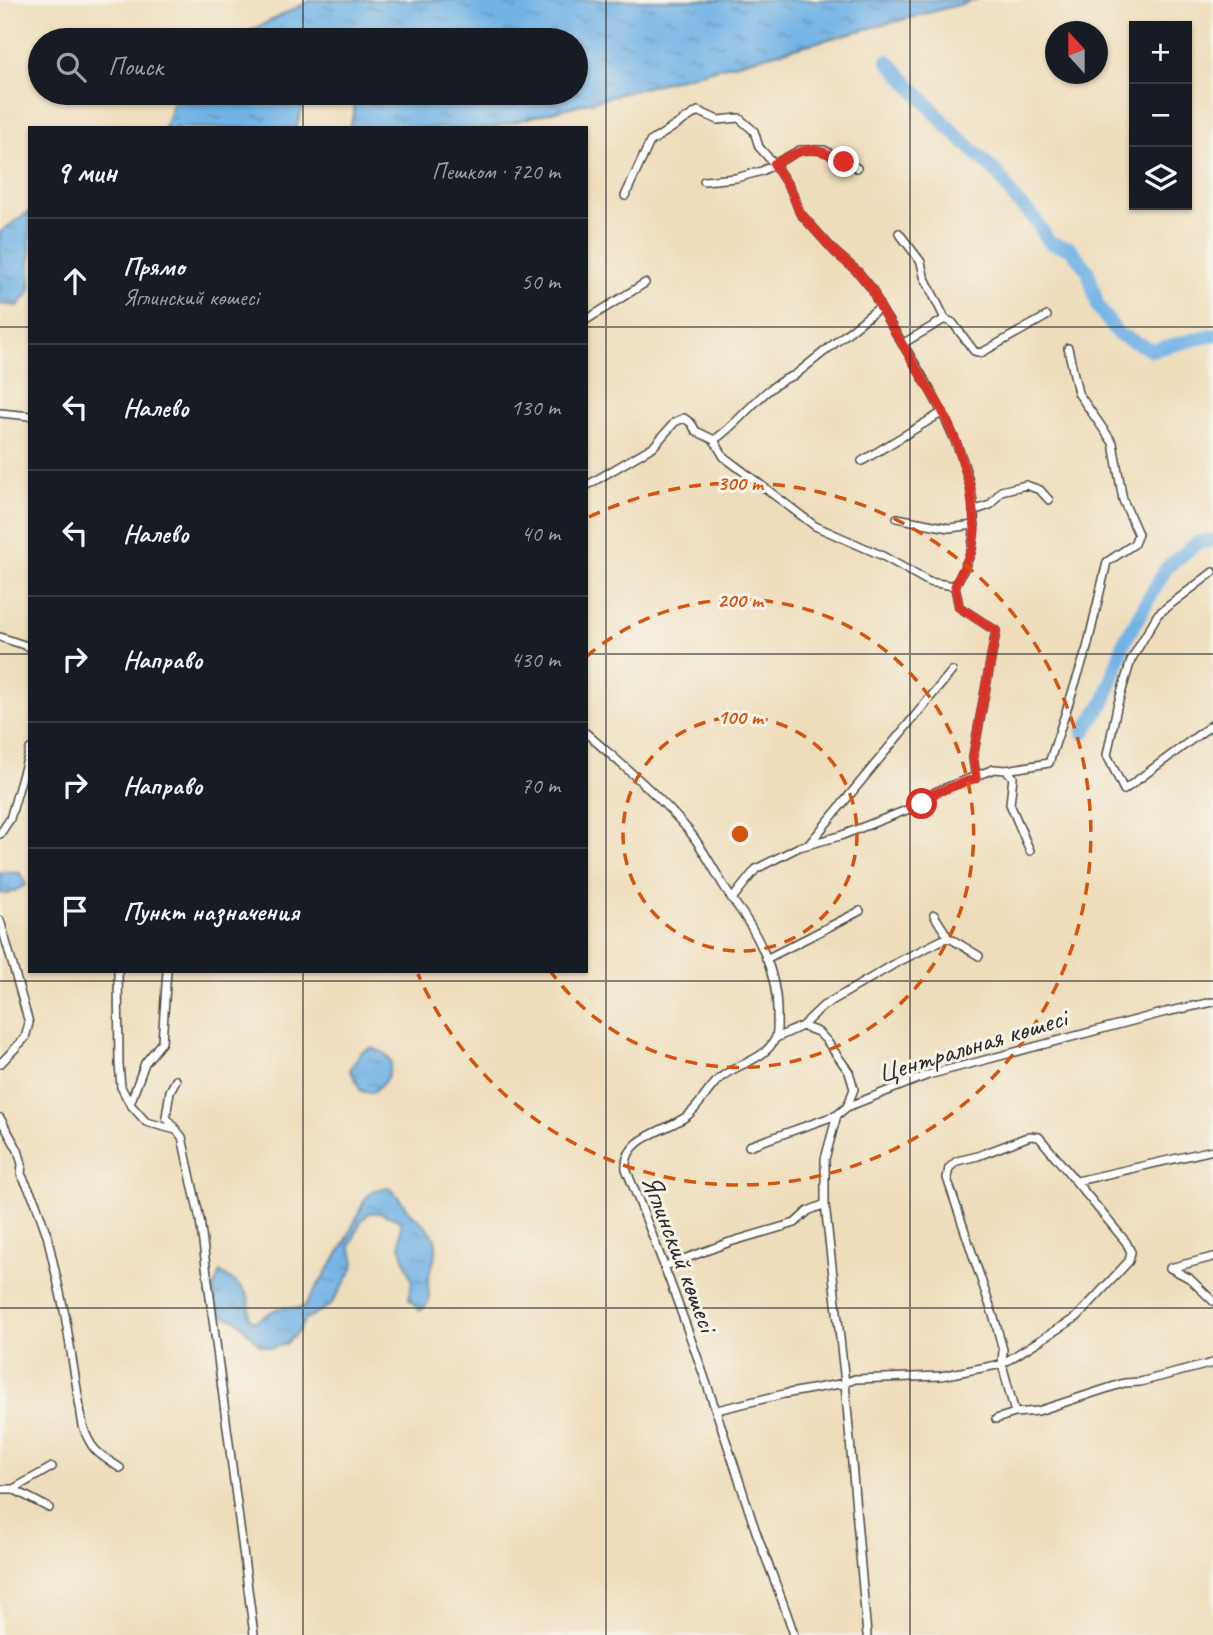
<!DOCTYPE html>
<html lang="ru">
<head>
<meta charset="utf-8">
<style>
	:root { --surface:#171b24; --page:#20242c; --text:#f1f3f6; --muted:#9ea1a6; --line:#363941 }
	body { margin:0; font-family:Caveat,sans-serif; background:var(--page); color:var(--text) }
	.controls { position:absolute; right:21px; top:21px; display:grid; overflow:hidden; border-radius:0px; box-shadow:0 2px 5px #0004 }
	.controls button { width:63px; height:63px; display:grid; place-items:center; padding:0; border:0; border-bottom:2px solid var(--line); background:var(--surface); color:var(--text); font:35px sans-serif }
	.compass { position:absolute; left:1045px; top:21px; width:63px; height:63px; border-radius:50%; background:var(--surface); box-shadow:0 2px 5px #0004; rotate:339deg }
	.stop { position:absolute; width:21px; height:21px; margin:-16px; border:5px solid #d93025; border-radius:50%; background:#fff }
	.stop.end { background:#d93025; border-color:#fff; box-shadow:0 2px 7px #0008 }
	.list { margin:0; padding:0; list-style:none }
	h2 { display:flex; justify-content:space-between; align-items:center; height:91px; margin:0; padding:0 28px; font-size:30px }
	h2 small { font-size:23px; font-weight:400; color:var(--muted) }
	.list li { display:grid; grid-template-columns:46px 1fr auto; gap:21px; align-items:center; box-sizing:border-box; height:126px; padding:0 28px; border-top:2px solid var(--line) }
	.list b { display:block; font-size:26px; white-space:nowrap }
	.list p { margin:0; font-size:23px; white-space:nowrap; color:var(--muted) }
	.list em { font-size:23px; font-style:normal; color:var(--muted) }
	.icon { flex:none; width:38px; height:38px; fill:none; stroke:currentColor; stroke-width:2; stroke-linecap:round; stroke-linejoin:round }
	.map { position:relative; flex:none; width:1213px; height:1635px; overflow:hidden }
	.search { position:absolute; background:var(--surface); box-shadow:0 2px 5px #0004; left:28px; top:28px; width:560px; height:77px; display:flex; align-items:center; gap:18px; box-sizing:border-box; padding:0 24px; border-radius:38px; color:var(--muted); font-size:26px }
	.panel { position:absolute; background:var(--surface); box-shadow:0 2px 5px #0004; left:28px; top:126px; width:560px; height:847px; border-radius:0px }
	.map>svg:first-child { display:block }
</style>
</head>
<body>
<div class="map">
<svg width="1213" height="1635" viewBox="0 0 1213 1635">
	<defs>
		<pattern id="water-ripples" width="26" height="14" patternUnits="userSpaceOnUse" patternTransform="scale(1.75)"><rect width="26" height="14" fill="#72b3e6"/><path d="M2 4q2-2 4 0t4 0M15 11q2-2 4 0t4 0" fill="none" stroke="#5e92bb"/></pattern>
	</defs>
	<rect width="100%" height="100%" fill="#f7f3e8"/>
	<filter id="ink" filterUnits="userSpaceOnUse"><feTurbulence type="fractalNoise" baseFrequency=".0143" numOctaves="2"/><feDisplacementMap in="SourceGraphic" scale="14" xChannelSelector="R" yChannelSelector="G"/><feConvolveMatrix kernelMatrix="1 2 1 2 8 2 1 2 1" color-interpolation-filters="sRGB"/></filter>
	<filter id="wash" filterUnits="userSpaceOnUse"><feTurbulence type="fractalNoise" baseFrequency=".00686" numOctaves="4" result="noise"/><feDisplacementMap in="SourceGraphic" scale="28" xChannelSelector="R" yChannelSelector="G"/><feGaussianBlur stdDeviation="1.57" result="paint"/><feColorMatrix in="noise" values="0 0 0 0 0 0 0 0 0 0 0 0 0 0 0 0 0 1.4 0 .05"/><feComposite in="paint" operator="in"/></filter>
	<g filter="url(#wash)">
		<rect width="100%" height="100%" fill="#edb"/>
		<!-- water -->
		<path fill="url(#water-ripples)" stroke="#4e6f88" stroke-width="2" d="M312 0H977L491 128H349L354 113 353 93H576V40H231Z
			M176 93H261L303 106 296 128H165Z
			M30 211V292L18 306 0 304V232Z
			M0 872 20 873 26 885 8 894 0 893Z
			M371 1048 383 1052 391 1061C390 1077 384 1084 372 1093L361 1091 350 1069 361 1052Z
			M387 1187C398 1193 401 1202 409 1211 419 1222 434 1228 436 1245 438 1258 428 1270 428 1282 428 1296 433 1302 420 1311L409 1299 412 1281 400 1246 401 1226 399 1220 381 1213H369L361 1221 350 1247 354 1257 353 1269 331 1305 305 1320 296 1334 285 1344 272 1348 260 1345 237 1320 224 1316 216 1308 213 1290 220 1272C239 1287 253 1289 249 1316L253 1321C264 1320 269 1310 280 1308 288 1307 296 1309 304 1307L345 1243 365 1199 373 1191Z"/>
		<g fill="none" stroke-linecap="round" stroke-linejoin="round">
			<!-- river -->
			<path stroke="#72b3e6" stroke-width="14" d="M888 61 951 130 999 175 1016 201 1033 217 1050 243 1070 248 1088 271 1098 307 1118 334 1152 350 1213 335
				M1083 733 1105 700 1124 642 1167 567 1197 543 1213 540"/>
		</g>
	</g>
	<g filter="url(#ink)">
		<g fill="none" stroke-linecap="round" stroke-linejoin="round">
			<defs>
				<path id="minor" d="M704 181 736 178 762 171 800 150H824L857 168
					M625 196 650 142 698 111 718 120 739 118 754 131 759 147 774 164 791 190 800 213 835 252 858 272 872 289 880 307C919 372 988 468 972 547 970 560 961 574 955 586
					M899 233 921 262 924 276 945 319 953 323 974 351 981 353 1047 316
					M586 320 645 283
					M902 344 945 319
					M0 413 30 416
					M714 440 724 457 815 526 881 555 929 582 955 586 959 607 996 631 973 757 976 778
					M862 461 943 412
					M586 486 654 446 675 422 684 418 691 423 696 431 714 440C742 422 762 386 795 375L880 307
					M973 511 990 505 1001 491 1026 485 1040 490 1049 500
					M897 518 949 528 975 525
					M1213 572 1158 614 1131 660 1117 707 1107 755 1124 790 1213 724
					M0 637 30 647
					M586 733C621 764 659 795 689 831 706 852 717 877 732 899
					M1006 770 1013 777 1010 804 1030 851
					M0 834 10 819 30 749
					M810 843 952 671
					M0 920 29 1023 25 1038 0 1064
					M948 937 979 956
					M766 959 860 911
					M118 971 119 1064 121 1087 130 1104 146 1122 176 1130
					M802 1026 818 1032 826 1040 849 1072 854 1089 847 1107
					M776 1038 802 1026 823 1006 898 962 948 937 934 915
					M176 1080 170 1091 166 1117 182 1137 200 1220 254 1635
					M130 1104 145 1063 162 1042 167 971
					M837 1115 825 1159V1204L845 1383 867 1635
					M0 1118 18 1150 22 1164 21 1174 35 1201 47 1235 65 1315 83 1426C91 1451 99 1454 120 1468
					M749 1146 837 1115 847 1107 928 1075 1166 1012 1213 1002
					M1077 1181 1213 1150
					M665 1266 730 1242 795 1223 808 1211 825 1204
					M1170 1268 1189 1278 1213 1301
					M1170 1268 1213 1257
					M717 1410 784 1394 845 1383 855 1379 941 1376 1002 1364 1077 1317 1129 1261 1131 1252 1126 1242 1039 1137 1030 1136 978 1156 957 1161 949 1168 947 1178 996 1324 1003 1350 1002 1364 1015 1413
					M996 1419 1015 1413 1038 1411 1124 1383 1140 1382 1213 1363
					M0 1489H13L52 1467
					M13 1489 49 1508
					M794 1635C782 1596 765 1559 752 1520 714 1401 673 1284 626 1169 623 1137 667 1131 687 1116 700 1106 707 1090 719 1079 735 1064 764 1061 775 1039 778 1034 777 1024 777 1018 779 975 758 932 732 899L756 869 799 847 840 836 922 804 935 792 994 769 1006 770 1049 763 1087 648 1107 562 1134 544 1138 534 1123 500 1113 443 1078 393 1068 348"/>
			</defs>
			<!-- minor casing -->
			<use href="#minor" stroke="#484641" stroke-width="10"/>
			<!-- minor -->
			<use href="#minor" stroke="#fff" stroke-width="7"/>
		</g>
	</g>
	<g fill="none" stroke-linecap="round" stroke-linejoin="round" filter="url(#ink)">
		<!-- route -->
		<path stroke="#d93025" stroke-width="9" d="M844 162C812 144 806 147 774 164L791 190 800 213 835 252 858 272 872 289 880 307 943 412 957 444 970 486 975 529 972 550 955 586 959 607 996 631 973 757 976 778 935 793 922 804"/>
	</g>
	<!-- grid -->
	<path fill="none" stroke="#2b2b2b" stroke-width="2" stroke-opacity="0.55" d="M303 0V40M606 0V1635M910 0V1635M303 93V128M0 327H30M586 327H1213M0 654H30M586 654H1213M303 971V1635M0 981H1213M0 1308H1213"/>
	<!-- distance rings -->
	<g fill="none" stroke="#d5540f" stroke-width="3.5" stroke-dasharray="12 9">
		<circle cx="740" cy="834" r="117"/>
		<path d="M586 657A234 234 0 1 1 551 972"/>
		<path d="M589 517A351 351 0 1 1 418 974"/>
	</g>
	<g text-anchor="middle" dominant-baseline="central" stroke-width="6" stroke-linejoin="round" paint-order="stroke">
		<!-- street labels -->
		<g font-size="28" fill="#2b2b2b" stroke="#f7f3e8">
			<text transform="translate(972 1045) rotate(-17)">Центральная көшесі</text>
			<text transform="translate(680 1253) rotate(69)">Яглинский көшесі</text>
		</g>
	</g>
	<circle cx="740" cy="834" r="10" fill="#d5540f" stroke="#f7f3e8" stroke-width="3.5"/>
	<g font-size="21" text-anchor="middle" font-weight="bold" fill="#d5540f" stroke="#f7f3e8" stroke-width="6" stroke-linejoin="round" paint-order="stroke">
		<text x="740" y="490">300 m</text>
		<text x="740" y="607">200 m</text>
		<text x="740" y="724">100 m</text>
	</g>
</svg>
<div class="controls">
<button>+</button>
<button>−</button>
<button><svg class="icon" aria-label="layers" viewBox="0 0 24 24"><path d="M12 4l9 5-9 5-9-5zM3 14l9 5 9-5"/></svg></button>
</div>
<svg class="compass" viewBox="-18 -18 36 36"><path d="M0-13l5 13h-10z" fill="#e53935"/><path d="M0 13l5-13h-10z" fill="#9ea1a6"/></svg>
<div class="stop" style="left:922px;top:804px"></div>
<div class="stop end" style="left:844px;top:162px"></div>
<div class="search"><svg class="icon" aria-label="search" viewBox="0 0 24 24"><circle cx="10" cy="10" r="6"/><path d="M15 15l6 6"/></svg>Поиск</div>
<section class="panel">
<h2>9 мин<small>Пешком · 720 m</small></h2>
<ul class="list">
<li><svg class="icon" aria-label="ahead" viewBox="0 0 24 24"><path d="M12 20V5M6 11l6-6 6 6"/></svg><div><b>Прямо</b><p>Яглинский көшесі</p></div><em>50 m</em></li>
<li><svg class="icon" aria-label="left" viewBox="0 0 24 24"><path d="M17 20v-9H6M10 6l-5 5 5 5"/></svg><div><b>Налево</b></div><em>130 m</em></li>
<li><svg class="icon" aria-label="left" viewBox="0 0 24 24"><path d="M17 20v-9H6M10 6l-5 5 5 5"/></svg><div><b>Налево</b></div><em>40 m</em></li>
<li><svg class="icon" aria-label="right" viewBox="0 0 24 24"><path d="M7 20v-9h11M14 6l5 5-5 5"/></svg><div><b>Направо</b></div><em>430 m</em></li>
<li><svg class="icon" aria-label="right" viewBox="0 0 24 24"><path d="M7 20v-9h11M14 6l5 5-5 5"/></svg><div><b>Направо</b></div><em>70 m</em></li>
<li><svg class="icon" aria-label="arrive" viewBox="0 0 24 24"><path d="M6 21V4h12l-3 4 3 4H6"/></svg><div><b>Пункт назначения</b></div></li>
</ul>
</section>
</div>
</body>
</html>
